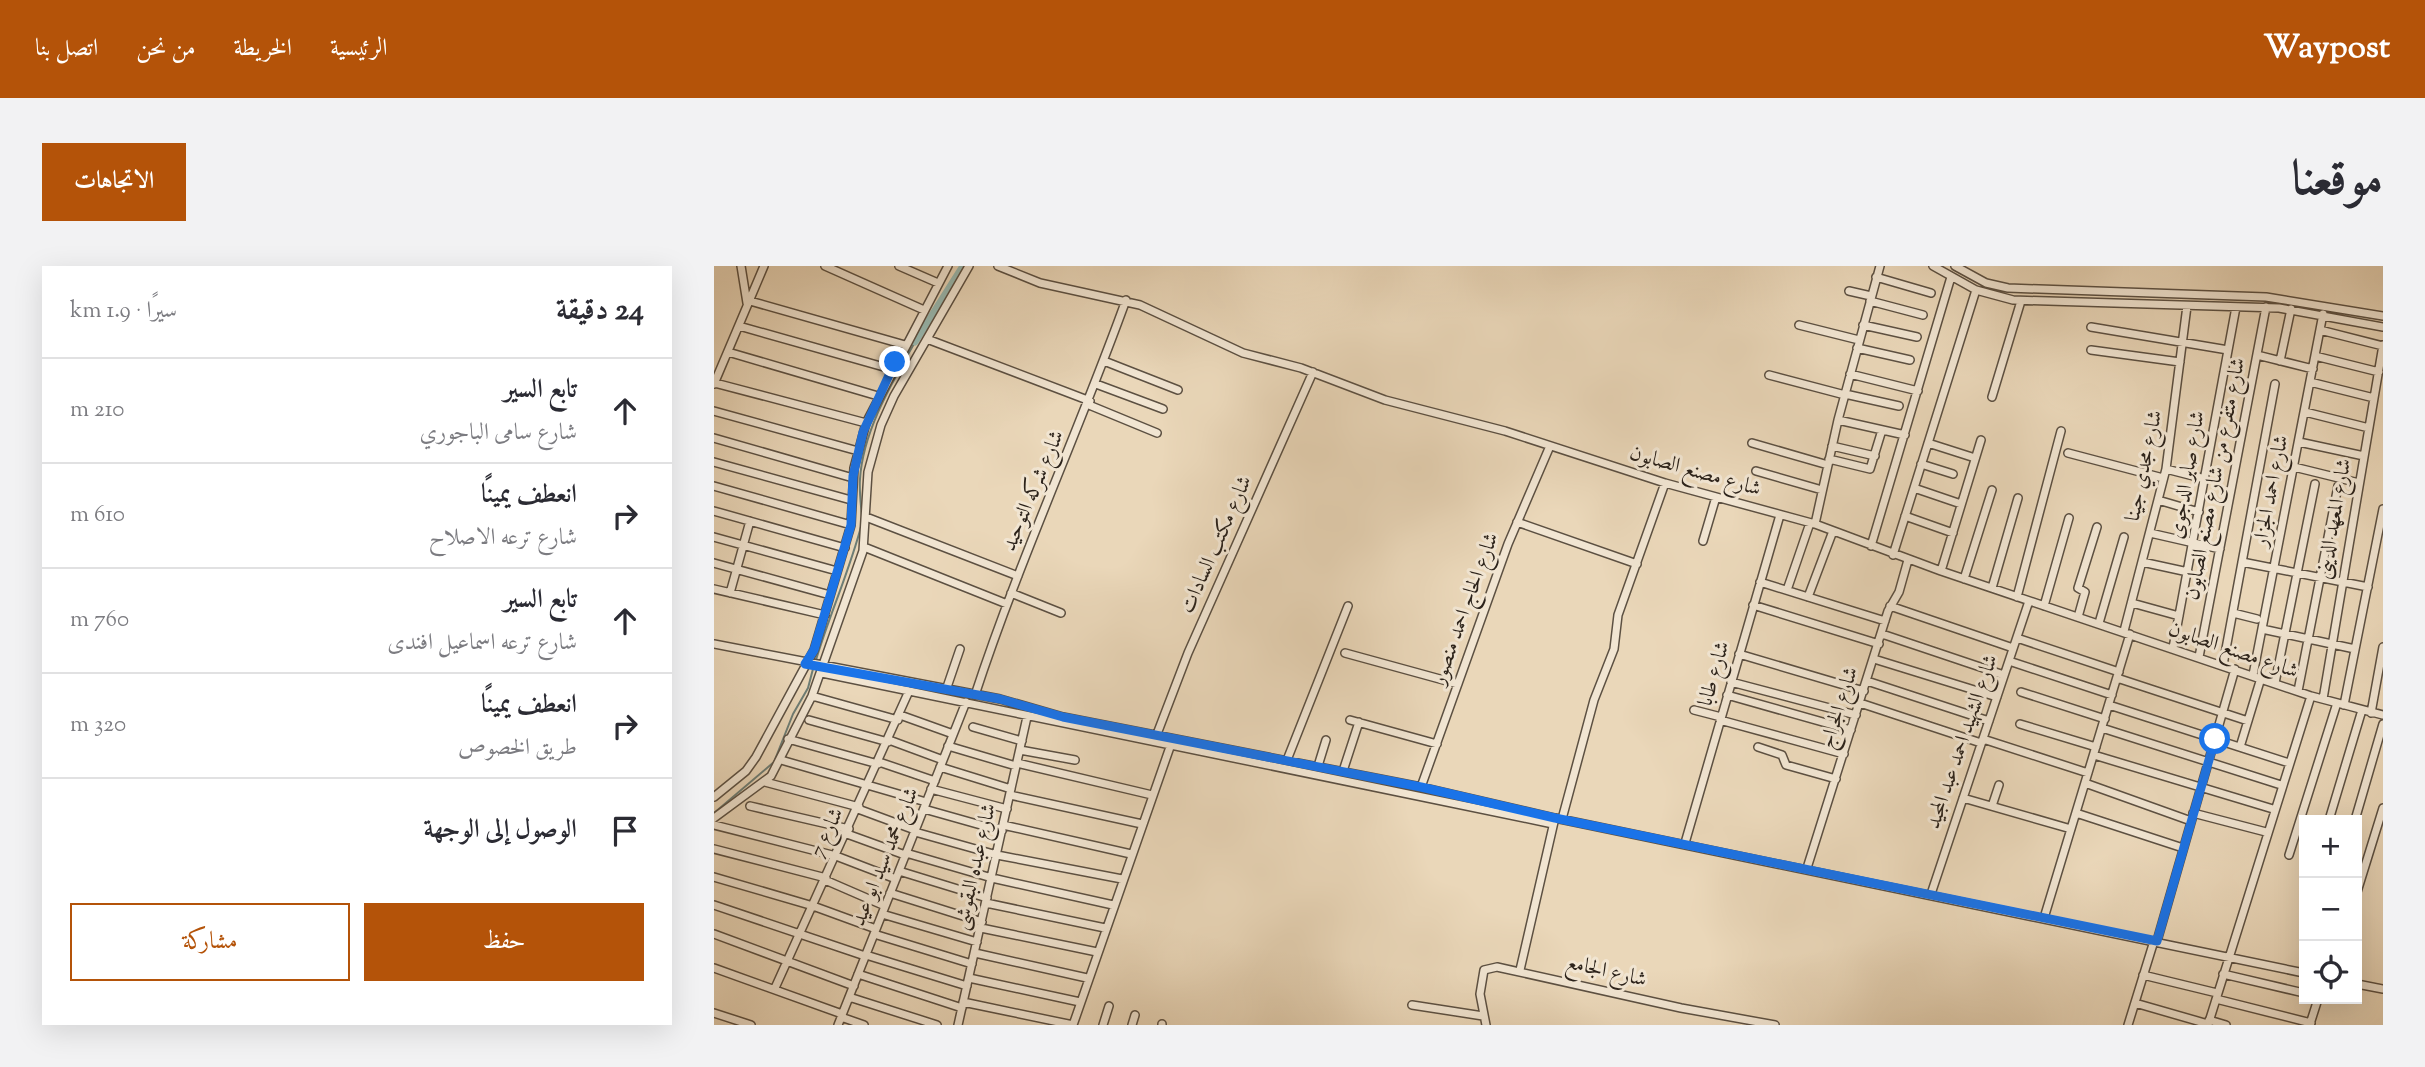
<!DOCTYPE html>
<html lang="ar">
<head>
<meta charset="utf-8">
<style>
	:root { --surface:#fff; --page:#f2f2f3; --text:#2b2b33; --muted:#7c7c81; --line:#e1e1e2; --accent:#b45309 }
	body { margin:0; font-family:"Sorts Mill Goudy",Amiri,serif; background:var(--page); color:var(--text); direction:rtl }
	.controls { position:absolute; right:21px; bottom:21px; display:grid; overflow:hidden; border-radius:0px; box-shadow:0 7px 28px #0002 }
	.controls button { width:63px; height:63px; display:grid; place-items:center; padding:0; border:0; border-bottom:2px solid var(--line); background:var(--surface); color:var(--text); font:35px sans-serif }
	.stop { position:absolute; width:21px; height:21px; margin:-16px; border:5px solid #1a73e8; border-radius:50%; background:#fff }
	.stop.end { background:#1a73e8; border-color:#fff; box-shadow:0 2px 7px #0008 }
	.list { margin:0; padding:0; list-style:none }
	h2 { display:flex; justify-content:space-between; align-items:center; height:91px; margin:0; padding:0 28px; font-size:30px }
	h2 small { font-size:23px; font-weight:400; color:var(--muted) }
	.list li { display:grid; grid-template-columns:46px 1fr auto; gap:21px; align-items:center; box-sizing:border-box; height:105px; padding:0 28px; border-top:2px solid var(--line) }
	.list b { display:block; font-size:26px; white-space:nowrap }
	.list p { margin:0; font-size:23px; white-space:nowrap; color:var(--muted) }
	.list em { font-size:23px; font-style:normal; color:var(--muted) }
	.actions { display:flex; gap:14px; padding:21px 28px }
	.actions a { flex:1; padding:16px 0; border:2px solid var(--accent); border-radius:0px; text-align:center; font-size:24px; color:var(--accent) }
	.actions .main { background:var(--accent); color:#fff }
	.icon { flex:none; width:38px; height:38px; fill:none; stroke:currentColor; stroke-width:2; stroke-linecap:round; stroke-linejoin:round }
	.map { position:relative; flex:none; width:1669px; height:759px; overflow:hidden; direction:ltr; border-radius:0px }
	header { display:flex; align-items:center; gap:42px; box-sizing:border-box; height:98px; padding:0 35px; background:var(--accent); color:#fff }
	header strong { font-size:33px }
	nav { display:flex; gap:38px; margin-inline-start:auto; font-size:24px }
	.intro { display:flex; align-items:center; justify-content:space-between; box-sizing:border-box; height:168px; padding:0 42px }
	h1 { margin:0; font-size:49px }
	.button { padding:18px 32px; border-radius:0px; background:var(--accent); color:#fff; font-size:24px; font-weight:700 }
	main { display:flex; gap:42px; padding:0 42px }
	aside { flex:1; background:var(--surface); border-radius:0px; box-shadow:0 7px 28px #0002 }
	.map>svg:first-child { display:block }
</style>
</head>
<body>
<header>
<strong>Waypost</strong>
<nav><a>الرئيسية</a><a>الخريطة</a><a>من نحن</a><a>اتصل بنا</a></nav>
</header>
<div class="intro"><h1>موقعنا</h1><a class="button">الاتجاهات</a></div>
<main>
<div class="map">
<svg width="1669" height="759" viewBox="0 0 1669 759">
	<rect width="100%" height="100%" fill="#ead7b9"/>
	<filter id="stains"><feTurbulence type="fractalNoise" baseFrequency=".00286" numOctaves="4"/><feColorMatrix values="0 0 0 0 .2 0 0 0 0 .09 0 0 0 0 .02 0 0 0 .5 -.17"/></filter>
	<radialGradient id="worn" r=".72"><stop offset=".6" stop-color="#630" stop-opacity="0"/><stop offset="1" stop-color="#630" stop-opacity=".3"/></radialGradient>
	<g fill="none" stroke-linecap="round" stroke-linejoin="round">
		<!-- stream -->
		<path stroke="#6d7d75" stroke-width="2" d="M148 251C147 239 145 225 146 213 149 165 178 117 201 76
			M102 394C116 347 136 304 148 257
			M0 547 60 496 79 448 94 422 100 399"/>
		<!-- canal -->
		<path stroke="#98b9b1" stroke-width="7" d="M201 76 249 0"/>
		<defs>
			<path id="minor" d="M27 0 33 37
				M111 0 210 44
				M185 0 224 17
				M284 0 326 17 426 39 529 87 587 102 671 134 791 165 951 217 1101 258 1227 305 1597 430 1669 449
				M1219 0 1262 24 1299 34 1565 42 1669 61
				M1241 0 1272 17 1294 22 1552 31 1669 50
				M1162 11 1217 27
				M1135 25 1157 30
				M36 35 191 79
				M1156 35 1209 49
				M1085 59 1145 74
				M1149 59 1203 71
				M25 60 177 103
				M1377 61 1514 84
				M1606 64 1669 80
				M213 73 376 135
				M1143 82 1196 94
				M1377 84 1466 96
				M14 86 164 130
				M1543 89 1599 103
				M1601 90 1665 106
				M390 95 464 124
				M1566 95 1577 43
				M1136 108 1204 125
				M1055 109 1131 129
				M1596 116 1660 132
				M1 117 152 157
				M0 118 50 0
				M382 118 449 143
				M1131 128 1185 140
				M1278 131 1307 35
				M375 139 443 167
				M0 145 144 185
				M1591 146 1655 162
				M1124 154 1191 169
				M0 172 139 212
				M1585 176 1650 190
				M1038 177 1114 199
				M1214 177 1261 192
				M1118 180 1161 190
				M1354 187 1449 212
				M1115 193 1156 203 1168 164
				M0 196 137 234
				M1207 198 1239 208
				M1580 201 1645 217
				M1452 203 1491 213
				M1042 205 1108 224
				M0 220 137 259
				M1200 222 1247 238
				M1444 234 1485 246
				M0 245 131 282
				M1191 250 1239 267
				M152 251 304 310
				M803 256 923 298
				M1101 258 1124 154 1166 0
				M1436 267 1506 283
				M0 271 123 305
				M989 275 1002 231
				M1157 280 1237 11
				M150 281 293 338
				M1179 289 1262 24
				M1428 296 1474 306
				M1528 296 1654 321
				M0 297 116 329
				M1227 305 1267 174
				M1250 313 1278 224
				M1046 316 1171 355
				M1278 322 1304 232
				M0 323 111 349
				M1073 324 1096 257
				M16 327 36 255
				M297 327 347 347
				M1094 331 1119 265
				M1303 331 1347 165
				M1418 337 1465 350
				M1039 339 1165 378
				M1176 340 1299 382
				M1330 340 1355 252
				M1519 347 1543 353
				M1364 351 1371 326 1364 322 1383 261
				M1385 357 1410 271
				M1548 363 1641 383
				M1410 365 1452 203 1473 40
				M1168 368 1290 409
				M1303 372 1405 406
				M0 378 286 433 349 451 707 521 841 552 1590 707
				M1459 382 1522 41
				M631 387 744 418
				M1025 388 1150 425
				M1485 391 1552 41
				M1160 393 1283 431
				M1295 395 1398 429
				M1509 399 1561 118
				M108 407 839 558
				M1539 409 1609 48
				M1403 412 1534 455
				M1153 415 1275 455
				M1017 416 1142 449
				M1561 417 1601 218
				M232 424 246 383
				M1584 425 1624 220
				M1307 426 1391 453
				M261 429C305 295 364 167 412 34
				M1013 429 1137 464
				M98 430 184 454
				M1609 433 1669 79
				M1146 437 1267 477
				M1395 439 1575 497
				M1630 439 1669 243
				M980 444 1007 451
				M1657 447 1669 381
				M186 449 239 468
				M95 454 174 476
				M636 454 723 478
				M1006 454 1130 488
				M1306 458 1382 481
				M259 461 308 475
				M1388 462 1567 519
				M443 468 474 387 599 106
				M74 473 164 498
				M1269 473 1374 507
				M175 474 229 494
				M234 480 302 500
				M1044 481 1068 489 1072 499 1122 513
				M1526 481 1547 412
				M306 484 361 494
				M1380 489 1559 543
				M67 494 212 536
				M573 494 634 340
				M165 496 221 515
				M303 497 438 529
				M604 500 612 474
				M226 501 297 523
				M629 505 645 456
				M51 516 145 541
				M1371 517 1477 555
				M707 521 794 278 836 180
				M217 523 293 543
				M296 529 428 558
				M0 531 32 505 42 491 100 384 137 259 140 202 152 157 234 0
				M1249 532 1357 563
				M36 540 135 563
				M1278 540 1285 519
				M144 543 201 564
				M210 543 288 565
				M1362 547 1469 582
				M1479 547 1552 566
				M0 552 57 510 98 430 149 285 154 206 167 159 180 130 255 0
				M848 553 880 434 900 383 904 349 951 217
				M1615 554 1648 444
				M1641 554 1669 458
				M0 559 122 590 182 613
				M289 559 417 588
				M201 566 283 589 408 613
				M133 568 191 589
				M971 577 1066 249
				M0 583 112 612
				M192 587 278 612 399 639
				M1575 589 1623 437
				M1093 602 1174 345 1185 326 1194 294
				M185 605 273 632
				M0 611 99 640 162 663
				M111 614 171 640
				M1643 626 1669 542
				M176 627 268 656
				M1217 628 1315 335
				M272 637 391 662
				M0 639 151 690
				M168 648 263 676
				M1330 652 1416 368
				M267 662 383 686
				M0 668 140 720
				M160 668 258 698
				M1443 675 1521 403
				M261 687 373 712
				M152 689 253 720
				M0 702 128 748
				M806 704 840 556
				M144 708 248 742
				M1509 708 1590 727
				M1429 709 1503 727
				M255 712 366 736
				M1643 718 1669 723
				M61 722 195 425
				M135 731 223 759
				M1502 733 1597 757
				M249 736 359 759
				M1421 737 1494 758
				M698 739 769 750
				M0 747 37 759
				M127 751 150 759
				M1495 754 1512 759
				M1596 758 1604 733
				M124 759 252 436
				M244 759 313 451
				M359 759 456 481
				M389 759 395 740
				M418 759 421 749
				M448 759V758
				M772 759 766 728 770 704 783 701 967 742 1061 759
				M1414 759 1440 675
				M1494 759 1597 430"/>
		</defs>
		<!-- minor casing -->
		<use href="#minor" stroke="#5c5042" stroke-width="10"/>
		<!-- minor -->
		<use href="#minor" stroke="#f1e5d2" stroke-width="7"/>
	</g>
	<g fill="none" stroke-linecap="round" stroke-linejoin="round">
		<!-- route -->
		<path stroke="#1a73e8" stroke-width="9" d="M181 96 149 166 139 210 137 259 100 384 91 398 286 433 349 451 707 521 841 552 1443 675 1501 473"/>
	</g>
	<g text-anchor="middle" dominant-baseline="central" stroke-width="6" stroke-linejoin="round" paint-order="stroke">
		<!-- street labels -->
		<g font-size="21" fill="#2c231b" stroke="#f1e5d2">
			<text transform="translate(1431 200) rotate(-78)">شارع مجدي جينا</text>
			<text transform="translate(981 206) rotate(16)">شارع مصنع الصابون</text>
			<text transform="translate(1474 209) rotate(-80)">شارع صابر الدجوى</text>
			<text transform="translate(1502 213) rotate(-79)">شارع متفرع من شارع مصنع الصابون</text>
			<text transform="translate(320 225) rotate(-67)">شارع شركه التوحيد</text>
			<text transform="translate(1558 225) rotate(-79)">شارع احمد الجزار</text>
			<text transform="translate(1621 253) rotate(-80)">شارع المعهد الدينى</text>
			<text transform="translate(503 279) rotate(-66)">شارع مكتب السادات</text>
			<text transform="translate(752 343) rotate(-70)">شارع الحاج احمد منصور</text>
			<text transform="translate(1519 385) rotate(19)">شارع مصنع الصابون</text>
			<text transform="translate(1001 408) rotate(-74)">شارع طابا</text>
			<text transform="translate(1126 442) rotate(-72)">شارع الجراج</text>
			<text transform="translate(1249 476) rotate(-71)">شارع الشهيد احمد عبد المجيد</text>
			<text transform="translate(114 567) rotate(-65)">شارع 7</text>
			<text transform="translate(172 591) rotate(-68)">شارع محمد سيد ابو عيد</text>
			<text transform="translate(262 601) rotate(-77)">شارع عبده البقوشى</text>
			<text transform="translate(892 706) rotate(13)">شارع الجامع</text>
		</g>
	</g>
	<rect width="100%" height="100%" filter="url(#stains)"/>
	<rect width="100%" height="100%" fill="url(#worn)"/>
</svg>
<div class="controls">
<button>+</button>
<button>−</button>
<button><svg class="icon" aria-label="locate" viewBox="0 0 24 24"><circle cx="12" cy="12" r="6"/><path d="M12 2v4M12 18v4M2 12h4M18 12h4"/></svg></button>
</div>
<div class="stop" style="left:1501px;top:473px"></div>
<div class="stop end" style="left:181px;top:96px"></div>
</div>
<aside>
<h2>24 دقيقة<small>سيرًا · 1.9 km</small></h2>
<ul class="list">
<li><svg class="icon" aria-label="ahead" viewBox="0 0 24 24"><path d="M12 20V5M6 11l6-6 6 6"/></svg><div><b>تابع السير</b><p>شارع سامى الباجوري</p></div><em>210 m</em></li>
<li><svg class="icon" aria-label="right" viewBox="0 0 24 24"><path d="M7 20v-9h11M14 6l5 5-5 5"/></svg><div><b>انعطف يمينًا</b><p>شارع ترعه الاصلاح</p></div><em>610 m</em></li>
<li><svg class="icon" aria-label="ahead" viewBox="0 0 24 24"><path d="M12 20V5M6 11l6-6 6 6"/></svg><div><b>تابع السير</b><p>شارع ترعه اسماعيل افندى</p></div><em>760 m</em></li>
<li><svg class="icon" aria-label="right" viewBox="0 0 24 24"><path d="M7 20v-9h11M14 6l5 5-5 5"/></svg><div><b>انعطف يمينًا</b><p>طريق الخصوص</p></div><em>320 m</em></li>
<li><svg class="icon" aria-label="arrive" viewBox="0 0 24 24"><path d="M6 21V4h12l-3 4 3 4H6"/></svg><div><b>الوصول إلى الوجهة</b></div></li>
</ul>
<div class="actions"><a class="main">حفظ</a><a>مشاركة</a></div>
</aside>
</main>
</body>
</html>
